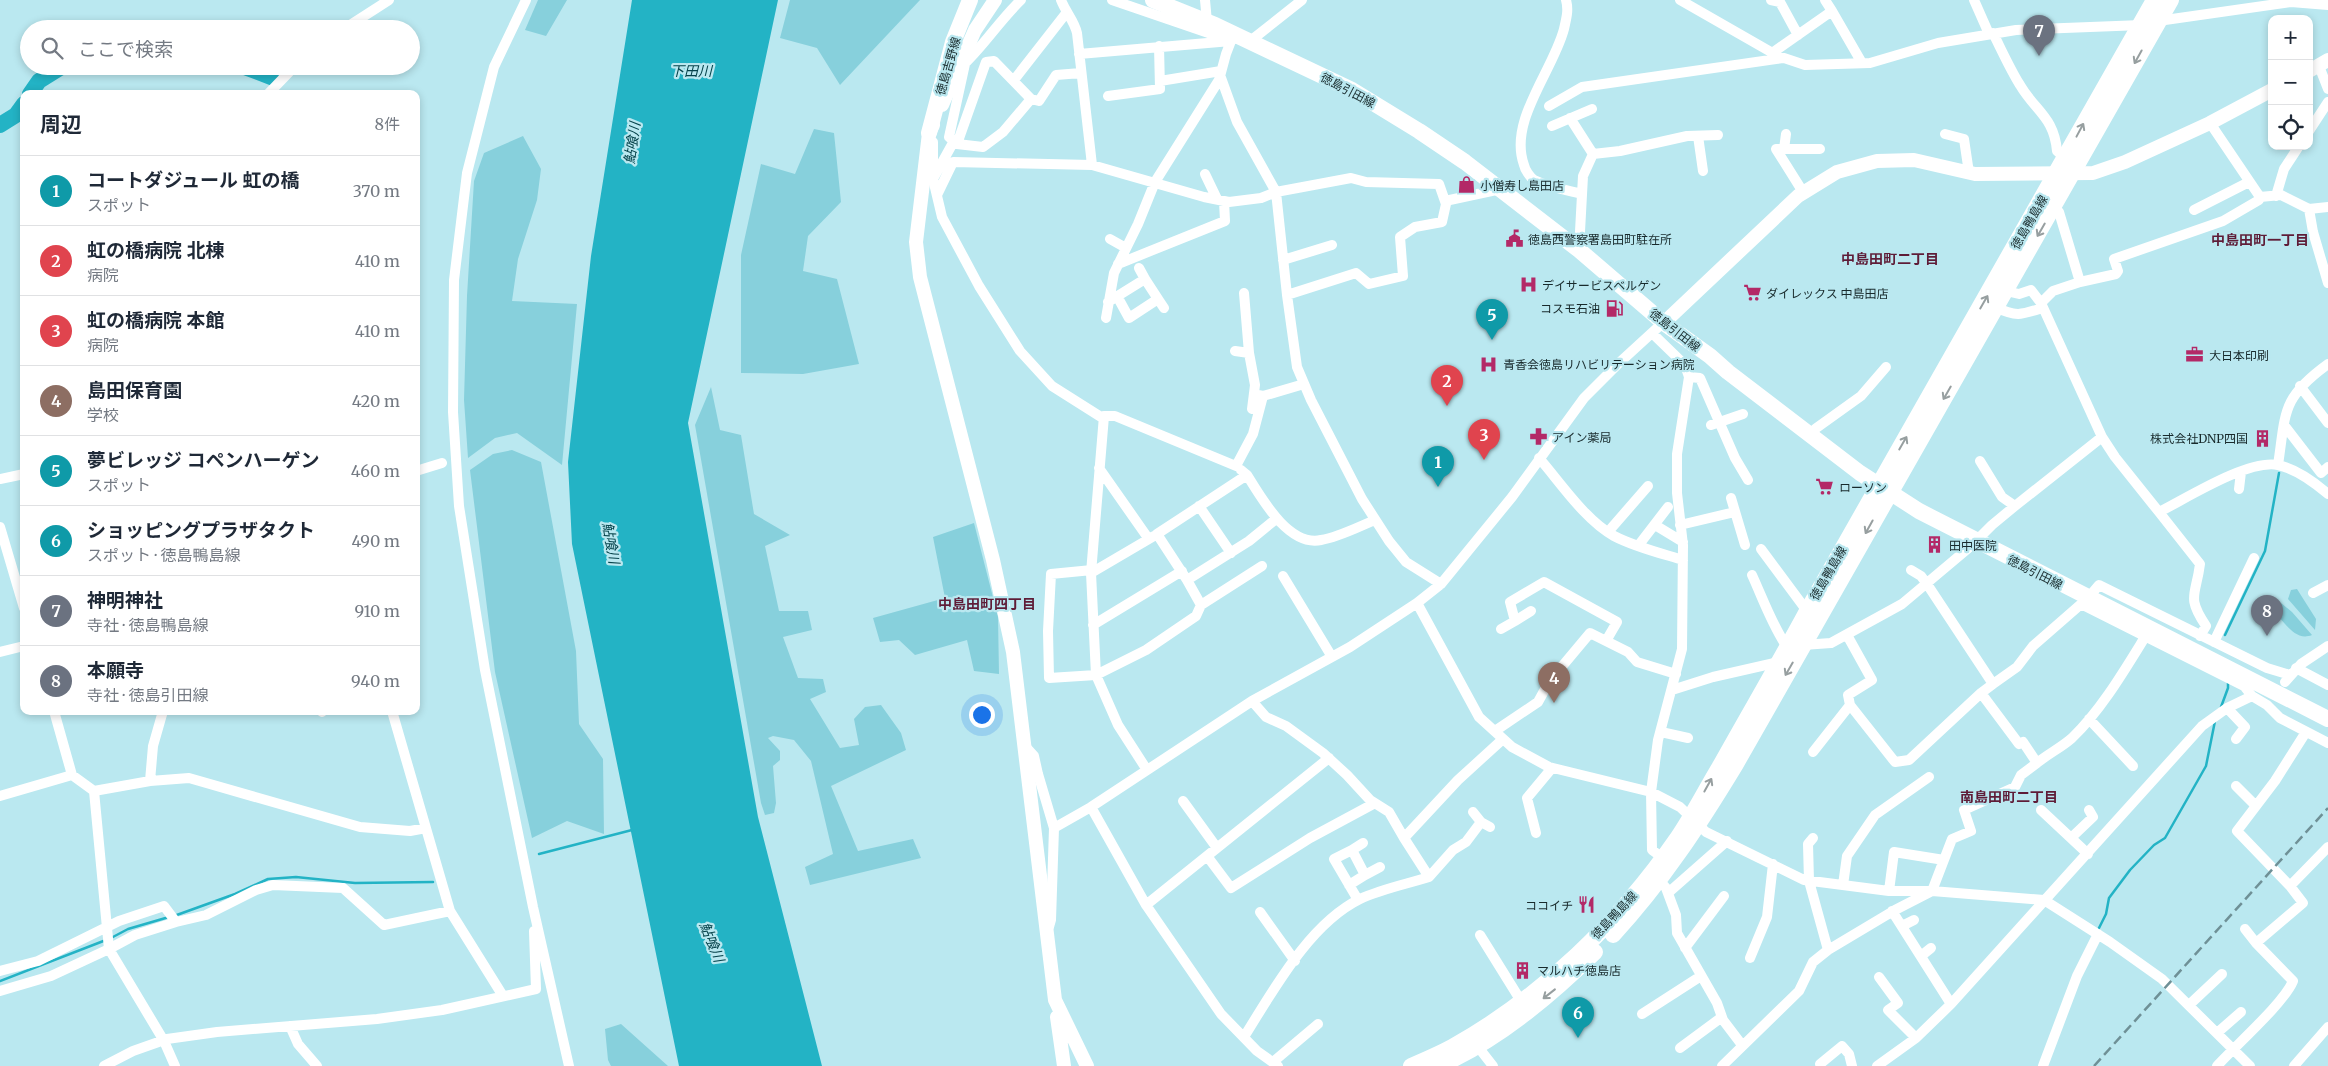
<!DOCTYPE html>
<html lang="ja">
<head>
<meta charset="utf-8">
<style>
	:root { --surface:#fff; --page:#f2f2f3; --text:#1f2937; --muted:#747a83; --line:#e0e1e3; --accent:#b45309 }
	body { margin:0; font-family:Merriweather,"Noto Sans JP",serif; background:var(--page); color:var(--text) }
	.controls { position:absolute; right:15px; top:15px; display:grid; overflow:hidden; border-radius:10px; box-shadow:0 2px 8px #0003 }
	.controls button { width:45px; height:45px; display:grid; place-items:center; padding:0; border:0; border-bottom:1px solid var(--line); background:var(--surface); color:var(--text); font:25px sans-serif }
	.you { position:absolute; left:981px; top:714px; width:18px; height:18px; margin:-12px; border:4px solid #fff; border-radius:50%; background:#1a73e8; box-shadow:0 0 0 8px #1a73e833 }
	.badge { display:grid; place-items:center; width:32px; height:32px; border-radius:50%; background:var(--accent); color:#fff; font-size:16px; font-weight:700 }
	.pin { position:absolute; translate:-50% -41px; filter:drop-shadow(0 1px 2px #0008) }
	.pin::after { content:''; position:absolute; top:26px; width:18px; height:15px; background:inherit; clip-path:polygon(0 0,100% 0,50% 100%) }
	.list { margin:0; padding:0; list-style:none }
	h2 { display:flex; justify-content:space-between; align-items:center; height:65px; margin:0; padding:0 20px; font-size:21px }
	h2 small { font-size:16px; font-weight:400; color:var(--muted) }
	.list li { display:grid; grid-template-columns:32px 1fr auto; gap:15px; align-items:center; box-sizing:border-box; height:70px; padding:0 20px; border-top:1px solid var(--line) }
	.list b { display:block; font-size:19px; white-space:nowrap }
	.list p { margin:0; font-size:16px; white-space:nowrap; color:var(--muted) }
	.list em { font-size:16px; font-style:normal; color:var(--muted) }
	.icon { flex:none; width:28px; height:28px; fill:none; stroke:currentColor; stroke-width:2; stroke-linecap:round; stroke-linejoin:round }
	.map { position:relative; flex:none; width:2328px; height:1066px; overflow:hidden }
	.search { position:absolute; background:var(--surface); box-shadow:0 2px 8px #0003; left:20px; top:20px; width:400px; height:55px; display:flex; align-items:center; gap:12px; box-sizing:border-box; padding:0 18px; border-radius:28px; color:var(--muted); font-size:19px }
	.panel { position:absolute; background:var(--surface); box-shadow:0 2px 8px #0003; left:20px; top:90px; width:400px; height:625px; border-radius:10px }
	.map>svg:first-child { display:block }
</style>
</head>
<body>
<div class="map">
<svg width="2328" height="1066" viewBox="0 0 2328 1066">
	<rect width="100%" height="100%" fill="#bae8f0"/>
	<!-- green -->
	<path fill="#87d0dc" d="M538 0H567L546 36 525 30Z
		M790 0H920L840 85 817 48 780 38Z
		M814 129 834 133 841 202 808 236 803 271 837 279 859 364 803 374 741 373V255L761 164 795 174Z
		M523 136 541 169 537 200 518 259 512 301 577 304 562 465 517 433 495 438 468 458 464 400 467 296 474 181 484 153Z
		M711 387 720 430 741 435 754 514 790 535 765 546 779 611H808L812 630 783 637 798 678 823 679 826 692 810 699 840 748 859 745 854 719 865 707 881 705 901 733 906 750 831 786 858 851 913 839 921 858 810 885 805 867 833 854 811 761 794 740 773 736 768 738 780 751V760L773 766 776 803 774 813 765 815 761 803 695 425Z
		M512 450 541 462 576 651 579 724 603 759 604 834 567 821 532 838 495 672 470 470 493 454Z
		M974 523 998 617 999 674 974 671 967 640 915 655 899 640 880 642 873 618 945 598 933 537Z
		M2297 589 2316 619 2315 630 2288 599 2291 590Z
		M2281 603 2292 612 2312 635C2295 642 2285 622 2275 613Z
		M621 1024 668 1066H611L608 1060 605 1029Z"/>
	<!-- water -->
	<path fill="#23b3c5" d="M632 0H778L688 423 758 817 822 1066H679L572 544 568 462 591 256Z"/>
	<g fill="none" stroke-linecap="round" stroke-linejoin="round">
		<!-- stream -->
		<path stroke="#23b3c5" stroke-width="2.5" d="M2225 635 2265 551 2279 473
			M2221 707 2228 688V682
			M539 854 632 830
			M174 916 235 894 268 879 296 877 355 883 433 882
			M2099 928 2106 914 2109 898 2130 870 2154 845 2165 838 2206 766 2215 721
			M111 938 128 929 169 917
			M0 981 106 940"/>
		<!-- river -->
		<path stroke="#23b3c5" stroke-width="16" d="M242 66 271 77
			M30 94 39 81 63 66
			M0 125 16 115 24 104"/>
		<!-- street -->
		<path stroke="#fff" stroke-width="10" d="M526 0 494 67 467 173 454 280 453 412 459 506 485 670 533 907 569 1066
			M1061 0C1066 13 1074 20 1077 33L1092 165
			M1112 0 1226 39
			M1205 0 1207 22
			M1566 0C1569 11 1566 19 1564 29 1553 71 1508 121 1524 165 1525 170 1530 177 1534 180 1548 187 1567 190 1582 194
			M1680 0 1778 56 1805 65 1870 63 1938 43 2016 30 2142 25
			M1771 0 1780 2 1798 35
			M1974 0 1989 34
			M1832 11 1862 63
			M2158 21 2291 2 2328 5
			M344 29 389 0
			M1993 33C2002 51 2010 69 2020 85 2036 112 2054 117 2057 151L2065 158
			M1249 42 1302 0
			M1772 53 1832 11 1825 0
			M1079 54 1231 41
			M965 64 949 137 957 144 986 62 994 61 1031 99 1039 101 1056 75 1081 73
			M2319 66 2328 89
			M961 67C983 47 999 21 1021 0
			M1014 80 1067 12
			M1160 81 1221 71
			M268 94 295 66
			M1108 96 1160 89 1159 46
			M1549 106 1582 87 1783 58
			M1570 118 1593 154
			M2210 123 2260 197 2281 195 2309 209 2328 207
			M1552 126 1592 109
			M2309 131 2328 102
			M1945 134 1964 139 1969 173
			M1698 136 1703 171
			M933 142V179L942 217 979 286 1020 351 1052 386 1101 417
			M957 144 983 147 1003 132 1031 99
			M1784 149 1786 134
			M1205 174 1217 199
			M934 177 954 141
			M1803 192 1776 149H1820
			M937 195 953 162 1092 165 1204 197 1229 202 1261 198 1276 192 1287 295 1356 273 1369 284 1403 276 1400 237 1415 227 1442 222 1446 204 1439 184 1366 182 1351 178 1276 192 1237 122 1220 75
			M2276 196 2284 169 2299 146
			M1445 201 1501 189
			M2053 209 2059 212 2080 282 2116 274 2118 271 2114 259 2223 221 2259 200 2260 197
			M2309 209 2313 232 2328 283
			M2194 210 2249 182
			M1110 239 1126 248
			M1579 250 1583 176 1593 154 1620 151 1687 136 1718 135
			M1283 260 1332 245
			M1118 264 1225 221 1224 201
			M1139 268 1145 279
			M2006 291 2019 294 2031 290 2041 303 2053 291 2080 282
			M1244 293 1249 353 1255 385 1252 409
			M1287 295 1297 367 1311 400 1362 499 1389 541 1406 562 1441 584
			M1158 299 1164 308
			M1108 302 1145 279 1158 299 1129 318 1117 296
			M1995 307C2016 317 2021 315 2042 308
			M1106 318 1114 273 1138 224 1155 182 1219 80 1226 54 1231 41 1238 36
			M1652 333 1685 365 1689 377 1677 454V493L1683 545 1682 649 1658 740 1651 792 1652 850 1663 858
			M1235 351 1249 353
			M1689 377 1700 378 1735 458 1748 480
			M2300 386 2328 423
			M1258 395 1263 396 1304 384
			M1711 425 1743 414
			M2284 425 2321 473 2328 467
			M1815 429 1861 396 1886 367
			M2102 437 2115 457 2159 512C2187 498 2248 459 2278 465 2296 469 2314 482 2328 494
			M1539 458C1560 482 1585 520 1614 536 1635 547 1660 553 1683 560
			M1980 461 2002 497 2015 506
			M2278 465C2286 412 2281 398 2328 364
			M1099 468 1148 538
			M1241 470 1247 475C1261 497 1288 547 1321 540 1339 537 1358 527 1375 520
			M416 471 442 463
			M0 479 24 474
			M2239 489 2241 472
			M1731 498 1745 545
			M1199 506 1231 553
			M2159 512 2200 564C2196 596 2186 596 2206 626L2200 636
			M1655 525 1683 542
			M1680 525 1735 512
			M0 527 24 608
			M1608 532 1648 486
			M1638 546 1668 507
			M1761 549 1807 611
			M1092 570 1051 574 1048 631 1049 678 1096 675 1146 650 1196 616 1201 605 1262 566
			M1911 570 1921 576 1927 584 1993 684 1981 693 2019 744 2023 742 2037 763C2048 754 2062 747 2072 738 2101 710 2124 671 2145 637
			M1091 573 1154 536
			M1752 575C1763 599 1772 625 1787 647
			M1283 576 1332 657
			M1187 580 1249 541 1276 519
			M2313 593 2328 585
			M1417 603 1479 717 1512 747 1549 767 1651 792 1680 807 1706 832 1804 880 1889 891H1932L2044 900 2110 942 2162 979 2250 1066
			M2081 604 2244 686 2252 696 2267 705 2280 718 2328 743
			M1201 605 1187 580 1157 534 1247 475
			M1515 621 1531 611
			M1093 625 1182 571
			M1501 629 1515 621 1510 602 1544 582 1617 622 1606 641
			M2214 642 2254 558
			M1803 645 1831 643 1902 604 1971 546 1992 525 2015 506 2102 437 2041 303
			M0 652 24 646
			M2296 668 2328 685
			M2285 682 2301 664 2328 646
			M1993 684 2017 667 2033 646 2088 598 2099 585 2267 668 2290 675
			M1672 690 1713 677 1779 662
			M1252 701 1266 717 1286 726 1323 753 1347 775 1370 800 1389 812 1404 838
			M1850 705 1895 762 1909 760 1981 693
			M2227 708 2245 727 2236 739
			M392 711 450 911 503 996
			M322 712V711
			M2089 719 2133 766
			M1495 731 1538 702 1549 682 1590 633 1628 652 1637 662 1676 674
			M1661 732 1688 738
			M1023 744 1034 756 1038 774 1054 828 1091 807 1252 701 1350 647 1417 603 1441 584 1512 497 1584 398 1619 363 1667 319
			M1813 752 1850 705 1848 695 1872 680 1847 635
			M1147 770 1118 725 1096 675 1091 573 1104 416H1115L1236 466 1253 434 1263 396
			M150 781 153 746 163 711
			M2236 786 2256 806
			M94 791 150 781 189 778 360 827 410 831 426 828
			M0 796 72 775
			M1183 801 1217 848
			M1091 807 1146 905 1221 1014 1257 1051 1278 1066
			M2041 810 2088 854
			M1473 812 1481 822 1490 827
			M1481 822 1466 842 1453 850 1429 877 1404 838 1458 780 1503 739
			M1536 833 1527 798 1552 768
			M2072 837 2093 817 2089 810
			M1813 838 1808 844 1809 881 1828 950 1895 910 1932 891 1952 839 1971 831 1964 810 2015 787 2021 775 2037 763
			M1352 850 1363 843
			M1207 856 1231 888 1310 838 1375 803
			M1365 875 1380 867
			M1660 881 1666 888 1676 915 1677 933 1717 1003 1723 1020 1742 1045
			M1349 885 1365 875 1352 850 1334 859 1358 900
			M1843 885 1847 856 1875 815 1929 777
			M2290 886 2237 831 2275 781 2306 732
			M1889 891 1894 852 1944 860
			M1668 893 1727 841
			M1146 905 1329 758
			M1892 911 1951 1004
			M1260 912 1295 961
			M1902 926 1914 920
			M1049 927 1051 920 1054 828
			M2245 929 2256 943 2303 903 2290 886 2328 847
			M1480 935 1521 1001
			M1685 948 1724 896
			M1921 956 1931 948
			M1750 958 1767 917 1773 864
			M0 971 38 961 119 921 164 906 176 922 206 915 256 890 273 885 343 888 384 925 450 911
			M1879 977 1898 1003 1888 1010 1916 1038
			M0 991 51 976 109 949 94 791 72 775 54 711
			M2189 1005 2222 974
			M1642 1014 1701 976
			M290 1026 298 1044 317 1066
			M2217 1033 2241 1012
			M1244 1037C1273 991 1309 924 1360 899 1381 889 1407 884 1429 877
			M1475 1043 1493 1066
			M1680 1048 1722 1017
			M1273 1062 1318 1024
			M1820 1064 1842 1046 1849 1054 1852 1066
			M104 1066 133 1051 167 1039 217 1032 377 1019 442 1010 536 989 534 931
			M175 1066 164 1041 109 949 135 935 176 922
			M1722 1066 1799 991 1813 962 1828 950
			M1877 1066 1916 1038 1951 1004 2202 726 2227 708 2252 696
			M2043 1066 2077 976 2098 934
			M2217 1066C2235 1046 2284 1003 2293 981L2256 943
			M2294 1066 2328 1027"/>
		<!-- secondary -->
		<path stroke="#fff" stroke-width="14" d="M2309 71 2328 60
			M942 105 975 30 995 0
			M933 125 929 133 916 242 920 277 993 560 1013 652 1055 1000 1087 1066
			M1670 317 1798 196 1837 172 1877 161 1914 160 1975 174 2093 173 2125 162 2210 123 2272 90
			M1057 1017 1064 1066"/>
		<!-- primary -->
		<path stroke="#fff" stroke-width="16" d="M1153 0 1215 25 1352 90 1419 131 1465 162 1579 250 1664 323 1710 356 1728 372 1860 473 1919 511 2328 719
			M929 133 953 42 970 0
			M1613 935C1662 882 1699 825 1736 764L2171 0
			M1411 1066C1425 1060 1439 1054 1452 1047 1542 997 1620 921 1678 837 1693 815 1706 789 1720 766 1749 714 1779 663 1807 611L2154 0
			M1439 1066C1498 1040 1550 996 1595 952"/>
		<!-- rail -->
		<path stroke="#6f9096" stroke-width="2.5" stroke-dasharray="10 5" stroke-linecap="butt" d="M2094 1066 2328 808"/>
	</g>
	<!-- one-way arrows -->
	<defs><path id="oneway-shaft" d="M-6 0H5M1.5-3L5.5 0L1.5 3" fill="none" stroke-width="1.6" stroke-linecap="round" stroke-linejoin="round" transform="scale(1.25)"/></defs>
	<g stroke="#979fa0">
		<use href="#oneway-shaft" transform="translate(2138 57) rotate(119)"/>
		<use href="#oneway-shaft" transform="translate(2080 130) rotate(-62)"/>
		<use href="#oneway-shaft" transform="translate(2041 230) rotate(120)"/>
		<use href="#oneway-shaft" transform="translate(1984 302) rotate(-60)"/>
		<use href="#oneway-shaft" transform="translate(1947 393) rotate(120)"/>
		<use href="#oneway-shaft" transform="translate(1903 443) rotate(-60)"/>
		<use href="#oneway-shaft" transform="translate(1869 527) rotate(119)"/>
		<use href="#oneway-shaft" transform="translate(1789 669) rotate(120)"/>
		<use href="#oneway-shaft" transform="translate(1708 785) rotate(-61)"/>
		<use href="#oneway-shaft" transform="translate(1549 994) rotate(142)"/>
	</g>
	<!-- icons -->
	<defs>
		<symbol id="shop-bare" viewBox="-9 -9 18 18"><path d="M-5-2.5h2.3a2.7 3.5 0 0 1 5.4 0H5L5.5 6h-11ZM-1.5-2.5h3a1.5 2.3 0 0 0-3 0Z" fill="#b32967" stroke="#bae8f0" stroke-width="2.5" paint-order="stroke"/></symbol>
		<symbol id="civic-bare" viewBox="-9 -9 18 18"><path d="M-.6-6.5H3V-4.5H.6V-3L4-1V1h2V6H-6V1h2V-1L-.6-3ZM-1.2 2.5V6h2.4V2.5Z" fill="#b32967" stroke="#bae8f0" stroke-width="2.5" paint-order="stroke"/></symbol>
		<symbol id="hospital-bare" viewBox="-9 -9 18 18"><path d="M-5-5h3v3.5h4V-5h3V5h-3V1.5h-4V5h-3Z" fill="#b32967" stroke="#bae8f0" stroke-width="2.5" paint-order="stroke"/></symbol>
		<symbol id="supermarket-bare" viewBox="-9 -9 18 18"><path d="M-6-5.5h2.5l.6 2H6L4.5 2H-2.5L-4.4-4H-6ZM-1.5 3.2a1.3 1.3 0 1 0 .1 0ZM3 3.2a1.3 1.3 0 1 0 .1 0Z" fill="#b32967" stroke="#bae8f0" stroke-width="2.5" paint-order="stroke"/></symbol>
		<symbol id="fuel-bare" viewBox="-9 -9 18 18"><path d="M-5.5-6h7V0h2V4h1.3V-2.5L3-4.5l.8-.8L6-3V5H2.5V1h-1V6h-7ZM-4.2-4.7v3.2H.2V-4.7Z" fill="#b32967" stroke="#bae8f0" stroke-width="2.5" paint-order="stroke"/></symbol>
		<symbol id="office-bare" viewBox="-9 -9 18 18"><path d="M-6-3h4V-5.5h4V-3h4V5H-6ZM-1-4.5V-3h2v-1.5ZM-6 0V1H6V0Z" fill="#b32967" stroke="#bae8f0" stroke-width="2.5" paint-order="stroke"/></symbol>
		<symbol id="pharmacy-bare" viewBox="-9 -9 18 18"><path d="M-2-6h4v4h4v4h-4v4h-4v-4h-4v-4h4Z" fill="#b32967" stroke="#bae8f0" stroke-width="2.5" paint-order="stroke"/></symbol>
		<symbol id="building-bare" viewBox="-9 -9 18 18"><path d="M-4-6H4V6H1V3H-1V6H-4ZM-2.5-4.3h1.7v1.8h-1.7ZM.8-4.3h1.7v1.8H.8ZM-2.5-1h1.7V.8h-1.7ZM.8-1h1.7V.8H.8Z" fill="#b32967" stroke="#bae8f0" stroke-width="2.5" paint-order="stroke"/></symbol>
		<symbol id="restaurant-bare" viewBox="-9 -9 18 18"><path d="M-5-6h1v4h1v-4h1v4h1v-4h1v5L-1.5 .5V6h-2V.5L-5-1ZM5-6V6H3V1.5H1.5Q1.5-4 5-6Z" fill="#b32967" stroke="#bae8f0" stroke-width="2.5" paint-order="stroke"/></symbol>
	</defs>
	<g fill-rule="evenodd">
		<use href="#shop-bare" x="1454" y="172" width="25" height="25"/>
		<use href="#civic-bare" x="1502" y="226" width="25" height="25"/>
		<use href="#hospital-bare" x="1516" y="272" width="25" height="25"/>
		<use href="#supermarket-bare" x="1740" y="280" width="25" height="25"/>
		<use href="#fuel-bare" x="1602" y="296" width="25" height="25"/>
		<use href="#office-bare" x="2182" y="342" width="25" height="25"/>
		<use href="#hospital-bare" x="1476" y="352" width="25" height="25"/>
		<use href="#pharmacy-bare" x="1526" y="424" width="25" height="25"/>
		<use href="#building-bare" x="2250" y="426" width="25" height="25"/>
		<use href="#supermarket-bare" x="1812" y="474" width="25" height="25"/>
		<use href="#building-bare" x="1922" y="532" width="25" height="25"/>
		<use href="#restaurant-bare" x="1574" y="892" width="25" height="25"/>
		<use href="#building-bare" x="1510" y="958" width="25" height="25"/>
	</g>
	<g text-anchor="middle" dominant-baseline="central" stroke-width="4.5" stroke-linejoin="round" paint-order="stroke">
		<!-- street labels -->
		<g font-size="12" fill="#182a2c" stroke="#bae8f0">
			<text transform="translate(948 66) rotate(-74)">徳島吉野線</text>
			<text transform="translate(1348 90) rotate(28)">徳島引田線</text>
			<text transform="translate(2029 222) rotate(-60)">徳島鴨島線</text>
			<text transform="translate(1675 330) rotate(38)">徳島引田線</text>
			<text transform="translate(2035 572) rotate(27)">徳島引田線</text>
			<text transform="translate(1828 573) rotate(-60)">徳島鴨島線</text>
			<text transform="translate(1614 915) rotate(-47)">徳島鴨島線</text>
		</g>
		<!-- poi labels -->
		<g font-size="12" fill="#182a2c" stroke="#bae8f0" text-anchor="start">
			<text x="1480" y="185">小僧寿し島田店</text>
			<text x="1528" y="239">徳島西警察署島田町駐在所</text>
			<text x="1542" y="285">デイサービスベルゲン</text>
			<text x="1766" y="293">ダイレックス 中島田店</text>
			<text x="1600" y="308" text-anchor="end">コスモ石油</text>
			<text x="2209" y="355">大日本印刷</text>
			<text x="1503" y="364">青香会徳島リハビリテーション病院</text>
			<text x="1552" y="437">アイン薬局</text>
			<text x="2248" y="438" text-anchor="end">株式会社DNP四国</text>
			<text x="1839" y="487">ローソン</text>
			<text x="1949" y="545">田中医院</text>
			<text x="1573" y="905" text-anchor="end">ココイチ</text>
			<text x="1537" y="970">マルハチ徳島店</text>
		</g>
		<!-- water labels -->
		<g font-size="14" font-style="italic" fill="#06434b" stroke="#bae8f0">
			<text x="691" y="71">下田川</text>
			<text transform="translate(632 143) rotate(-82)">鮎喰川</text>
			<text transform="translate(611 543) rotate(80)">鮎喰川</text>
			<text transform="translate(712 942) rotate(68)">鮎喰川</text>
		</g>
		<!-- neighbourhood labels -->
		<g font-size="14" font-weight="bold" fill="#5e1c37" stroke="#bae8f0">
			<text x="2260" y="240">中島田町一丁目</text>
			<text x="1890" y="259">中島田町二丁目</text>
			<text x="987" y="604">中島田町四丁目</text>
			<text x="2009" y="797">南島田町二丁目</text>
		</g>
	</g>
</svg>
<div class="controls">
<button>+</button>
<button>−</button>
<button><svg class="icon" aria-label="locate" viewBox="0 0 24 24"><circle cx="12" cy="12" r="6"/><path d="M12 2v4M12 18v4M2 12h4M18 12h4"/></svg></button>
</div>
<div class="you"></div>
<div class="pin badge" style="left:1438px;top:487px;background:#0f9aa8">1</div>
<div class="pin badge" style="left:1447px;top:406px;background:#e0444e">2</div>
<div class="pin badge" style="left:1484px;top:460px;background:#e0444e">3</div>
<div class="pin badge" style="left:1554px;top:703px;background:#8d6e63">4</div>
<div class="pin badge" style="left:1492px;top:340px;background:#0f9aa8">5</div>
<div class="pin badge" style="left:1578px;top:1038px;background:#0f9aa8">6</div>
<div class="pin badge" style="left:2039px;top:56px;background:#6b7280">7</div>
<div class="pin badge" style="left:2267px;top:636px;background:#6b7280">8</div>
<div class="search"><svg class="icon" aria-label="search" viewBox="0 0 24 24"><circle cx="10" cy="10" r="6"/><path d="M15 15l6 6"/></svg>ここで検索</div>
<section class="panel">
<h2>周辺<small>8件</small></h2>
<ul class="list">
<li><span class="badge" style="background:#0f9aa8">1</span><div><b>コートダジュール 虹の橋</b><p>スポット</p></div><em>370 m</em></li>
<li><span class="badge" style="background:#e0444e">2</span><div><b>虹の橋病院 北棟</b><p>病院</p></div><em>410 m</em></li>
<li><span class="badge" style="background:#e0444e">3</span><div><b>虹の橋病院 本館</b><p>病院</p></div><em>410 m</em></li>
<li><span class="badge" style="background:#8d6e63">4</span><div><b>島田保育園</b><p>学校</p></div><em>420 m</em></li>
<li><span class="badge" style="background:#0f9aa8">5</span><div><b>夢ビレッジ コペンハーゲン</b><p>スポット</p></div><em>460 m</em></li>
<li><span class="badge" style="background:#0f9aa8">6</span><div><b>ショッピングプラザタクト</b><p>スポット · 徳島鴨島線</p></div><em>490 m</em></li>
<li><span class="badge" style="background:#6b7280">7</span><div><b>神明神社</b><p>寺社 · 徳島鴨島線</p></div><em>910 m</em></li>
<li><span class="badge" style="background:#6b7280">8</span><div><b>本願寺</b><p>寺社 · 徳島引田線</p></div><em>940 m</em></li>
</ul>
</section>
</div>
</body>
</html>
